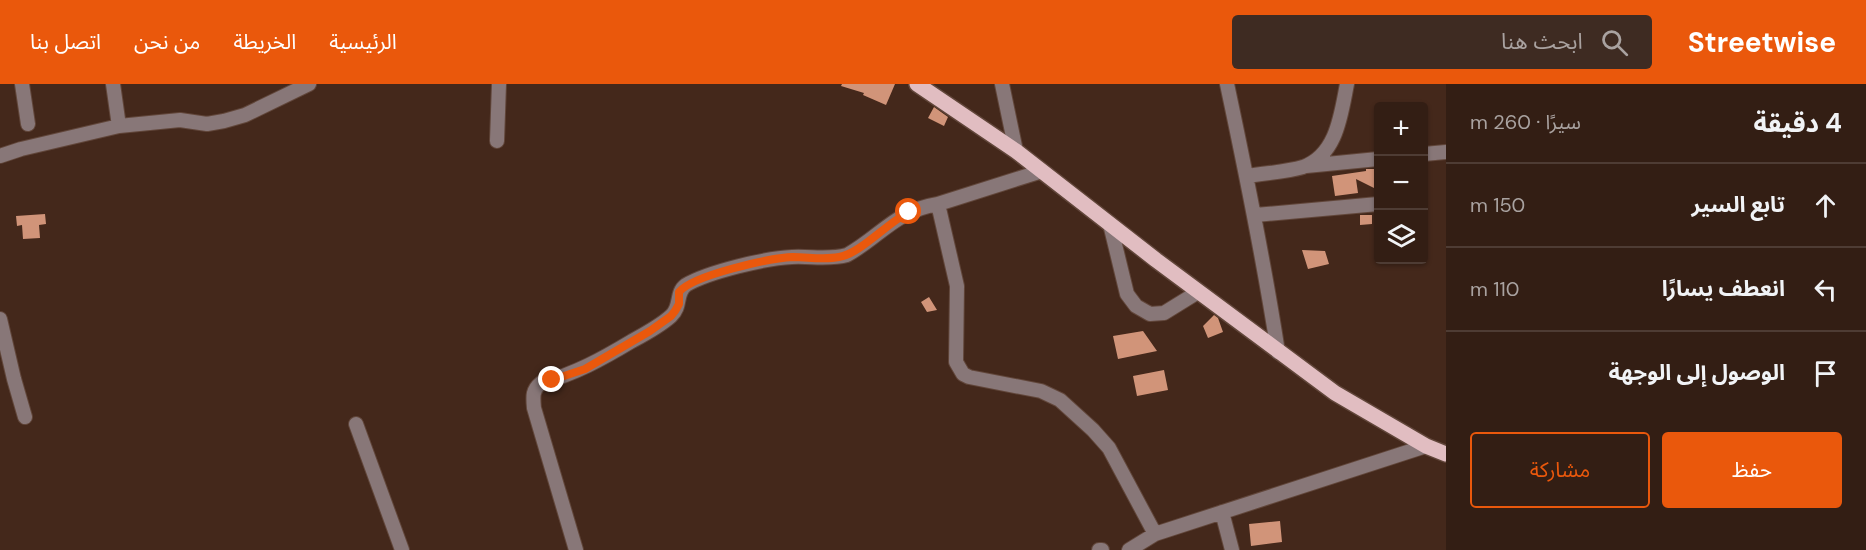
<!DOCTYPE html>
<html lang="ar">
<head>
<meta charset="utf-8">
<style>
	:root { --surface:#331e14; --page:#3e2b22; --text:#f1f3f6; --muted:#a9a2a0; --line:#4e3c34; --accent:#ea580c }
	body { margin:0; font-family:"DM Sans","Noto Sans Arabic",sans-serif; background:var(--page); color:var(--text); direction:rtl }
	.controls { position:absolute; right:18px; top:18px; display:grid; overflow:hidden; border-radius:6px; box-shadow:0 2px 4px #0004 }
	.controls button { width:54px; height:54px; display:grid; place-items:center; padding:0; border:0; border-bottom:2px solid var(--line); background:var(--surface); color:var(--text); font:30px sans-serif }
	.stop { position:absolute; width:18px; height:18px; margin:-14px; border:4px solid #ea580c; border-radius:50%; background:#fff }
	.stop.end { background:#ea580c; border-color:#fff; box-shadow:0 2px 6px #0008 }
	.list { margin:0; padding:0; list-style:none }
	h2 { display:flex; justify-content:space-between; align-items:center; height:78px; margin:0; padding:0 24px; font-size:26px }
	h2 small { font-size:20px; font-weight:400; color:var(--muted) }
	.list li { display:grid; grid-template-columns:39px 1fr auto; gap:18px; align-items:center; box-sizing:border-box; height:84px; padding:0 24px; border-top:2px solid var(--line) }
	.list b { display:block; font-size:22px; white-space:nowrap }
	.list em { font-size:20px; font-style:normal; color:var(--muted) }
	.actions { display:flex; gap:12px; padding:18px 24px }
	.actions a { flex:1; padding:14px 0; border:2px solid var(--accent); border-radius:6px; text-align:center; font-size:21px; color:var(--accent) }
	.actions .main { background:var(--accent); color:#fff }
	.icon { flex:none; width:33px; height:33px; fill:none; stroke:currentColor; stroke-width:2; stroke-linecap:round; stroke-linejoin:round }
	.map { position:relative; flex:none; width:1446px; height:466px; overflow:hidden; direction:ltr }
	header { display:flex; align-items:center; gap:36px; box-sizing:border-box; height:84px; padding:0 30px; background:var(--accent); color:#fff }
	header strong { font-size:28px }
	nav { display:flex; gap:33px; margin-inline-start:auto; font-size:21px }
	.search { width:420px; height:54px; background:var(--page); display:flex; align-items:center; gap:15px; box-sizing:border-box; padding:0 21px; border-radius:6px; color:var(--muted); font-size:22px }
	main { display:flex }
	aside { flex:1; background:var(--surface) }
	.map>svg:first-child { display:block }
</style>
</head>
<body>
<header>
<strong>Streetwise</strong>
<div class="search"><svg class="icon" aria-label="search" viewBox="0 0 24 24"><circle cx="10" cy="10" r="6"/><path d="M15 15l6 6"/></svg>ابحث هنا</div>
<nav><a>الرئيسية</a><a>الخريطة</a><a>من نحن</a><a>اتصل بنا</a></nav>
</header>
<main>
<aside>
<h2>4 دقيقة<small>سيرًا · 260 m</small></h2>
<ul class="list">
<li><svg class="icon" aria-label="ahead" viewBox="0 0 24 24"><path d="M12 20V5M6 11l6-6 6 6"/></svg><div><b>تابع السير</b></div><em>150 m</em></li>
<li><svg class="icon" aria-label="left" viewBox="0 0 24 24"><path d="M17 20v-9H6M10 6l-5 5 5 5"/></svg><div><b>انعطف يسارًا</b></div><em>110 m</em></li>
<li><svg class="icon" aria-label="arrive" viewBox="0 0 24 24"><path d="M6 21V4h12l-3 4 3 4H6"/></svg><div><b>الوصول إلى الوجهة</b></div></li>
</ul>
<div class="actions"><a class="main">حفظ</a><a>مشاركة</a></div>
</aside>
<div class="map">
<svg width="1446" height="466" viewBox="0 0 1446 466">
	<rect width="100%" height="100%" fill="#44281b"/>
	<!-- building -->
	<path fill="#d19479" d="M842 0H895L886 21 863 11 864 9 841 2Z
		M934 23 948 33 944 42 928 34Z
		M1366 85H1378V106L1356 95 1358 109 1335 112 1332 92 1366 87Z
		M45 130 46 140 39 141 40 154 23 155 22 141 17 142 16 132Z
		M1360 131H1372V140L1360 141Z
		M1302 166 1325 167 1329 180 1308 185Z
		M929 213 937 226 927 228 921 218Z
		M1214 231 1218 234 1223 248 1208 254 1203 242Z
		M1143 247 1157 267 1118 275 1113 252Z
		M1164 286 1168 306 1137 312 1133 292Z
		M1280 437 1282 458 1251 462 1249 440Z"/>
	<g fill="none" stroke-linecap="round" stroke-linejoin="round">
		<defs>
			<path id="minor" d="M22 0 28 40
				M113 0 119 42
				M1002 0 1016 67
				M1227 0C1246 89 1264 178 1278 268
				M497 57 499 0
				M1424 70 1446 68
				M0 72 21 65 119 42 180 36 207 40 224 37 245 31 309 0
				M1306 82 1378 75
				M1248 92C1265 89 1286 88 1303 83 1337 71 1341 30 1347 0
				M938 120 957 202 956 278 963 290 969 293 1041 307 1060 316 1093 346 1109 364 1155 450
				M1255 131 1378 120
				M1110 140 1127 210 1136 222 1150 230 1164 229 1198 208
				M0 235 14 295 25 333
				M356 340 402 466
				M1222 428 1232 466
				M576 466 534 324C533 313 532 306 541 299 575 290 602 275 632 257 645 250 660 242 671 232 682 222 675 209 686 201 708 188 766 174 792 173 811 172 829 176 847 171 881 152 895 127 938 120L1042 87
				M1099 466H1102
				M1129 466 1155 450 1426 362"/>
			<path id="major" d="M917 0 1016 67 1156 176 1335 309 1426 362 1446 370"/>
		</defs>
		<!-- minor casing -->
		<use href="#minor" stroke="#61463a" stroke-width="16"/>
		<!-- major casing -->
		<use href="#major" stroke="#61463a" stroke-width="18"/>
		<!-- minor -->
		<use href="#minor" stroke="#887778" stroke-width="14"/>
		<!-- major -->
		<use href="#major" stroke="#e1bdc1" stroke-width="15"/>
	</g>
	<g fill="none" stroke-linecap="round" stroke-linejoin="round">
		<!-- route -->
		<path stroke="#ea580c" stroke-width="8" d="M552 296 585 285 650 247 671 232 675 227 679 220V208C693 191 770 174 793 173 808 173 824 176 839 173 860 170 887 139 909 128"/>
	</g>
</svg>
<div class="controls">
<button>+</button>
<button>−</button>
<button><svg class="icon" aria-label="layers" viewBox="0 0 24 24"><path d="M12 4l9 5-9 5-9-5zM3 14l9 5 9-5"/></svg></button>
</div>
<div class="stop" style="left:909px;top:128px"></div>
<div class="stop end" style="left:552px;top:296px"></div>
</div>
</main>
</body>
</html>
